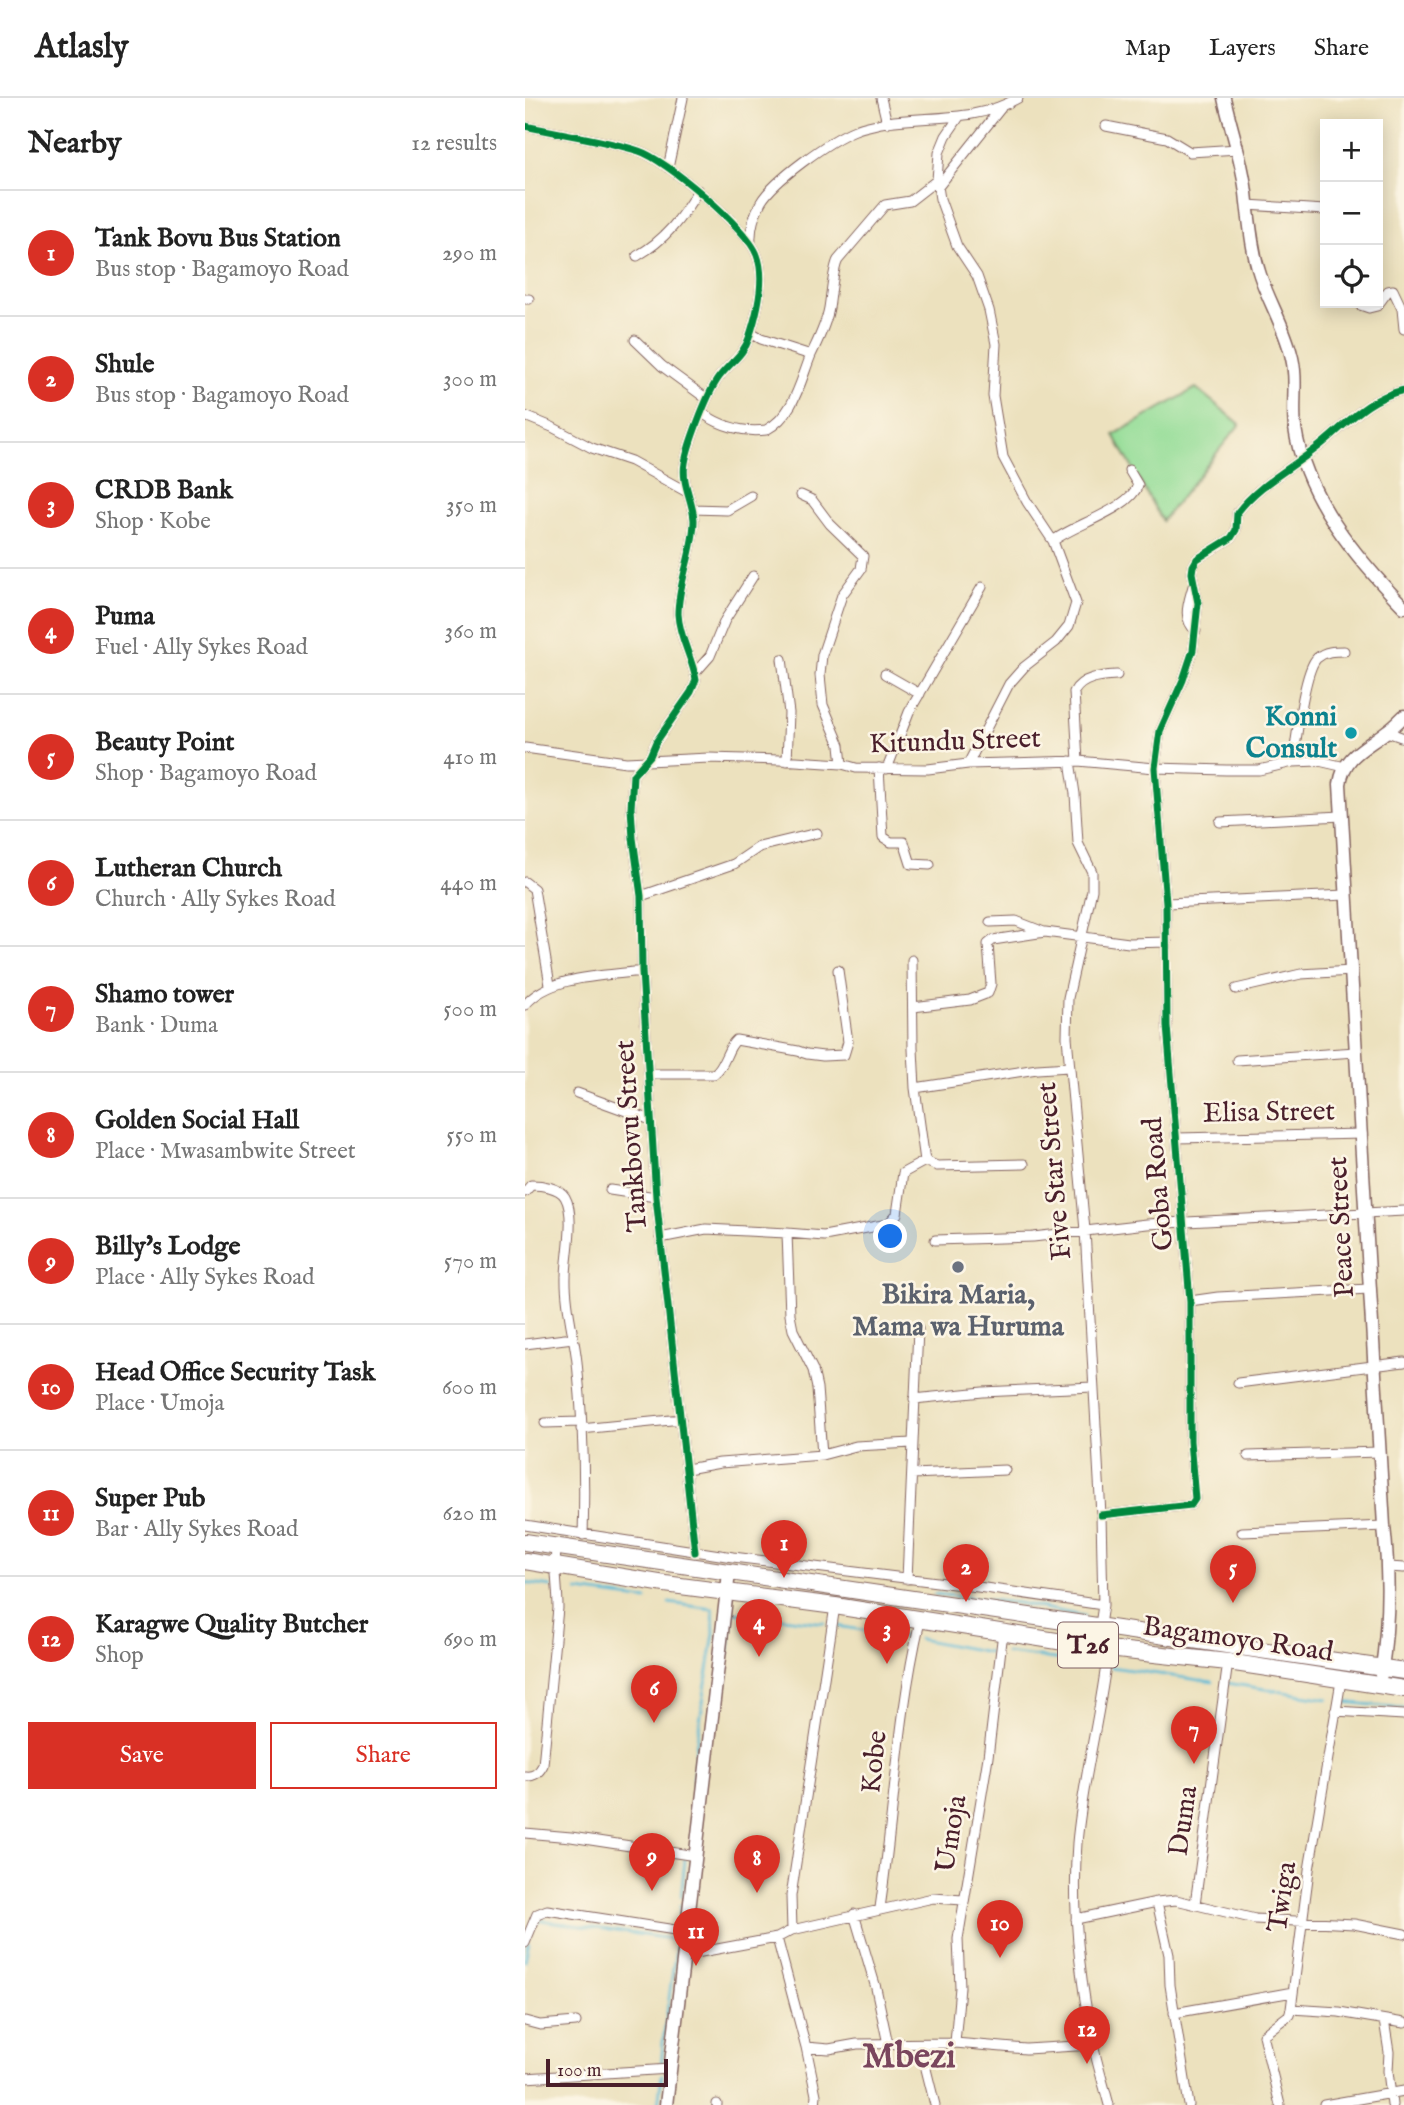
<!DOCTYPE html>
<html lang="en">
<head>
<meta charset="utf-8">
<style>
	:root { --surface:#fff; --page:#f2f2f2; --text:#222; --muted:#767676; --line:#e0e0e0; --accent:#d93025 }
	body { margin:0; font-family:"IM FELL English",serif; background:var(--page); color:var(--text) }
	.controls { position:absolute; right:21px; top:21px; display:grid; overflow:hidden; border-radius:0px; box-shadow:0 4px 18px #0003 }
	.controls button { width:63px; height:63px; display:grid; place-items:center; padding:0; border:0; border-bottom:2px solid var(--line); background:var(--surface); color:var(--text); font:35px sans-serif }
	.scale { position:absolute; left:21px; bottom:18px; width:122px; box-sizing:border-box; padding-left:7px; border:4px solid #4a1f2b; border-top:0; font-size:19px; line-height:24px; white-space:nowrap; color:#4a1f2b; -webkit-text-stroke:5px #fcf5e5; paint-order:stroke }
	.you { position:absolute; left:366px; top:1139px; width:24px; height:24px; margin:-18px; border:5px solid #fff; border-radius:50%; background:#1a73e8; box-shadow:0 0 0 10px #1a73e833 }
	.badge { display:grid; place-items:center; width:46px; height:46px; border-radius:50%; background:var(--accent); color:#fff; font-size:23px; font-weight:700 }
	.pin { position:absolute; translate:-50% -58px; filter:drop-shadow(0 2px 4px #0008) }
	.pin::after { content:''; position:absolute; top:37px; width:24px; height:21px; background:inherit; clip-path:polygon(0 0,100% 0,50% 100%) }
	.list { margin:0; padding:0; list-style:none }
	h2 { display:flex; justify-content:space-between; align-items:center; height:91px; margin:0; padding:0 28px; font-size:30px }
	h2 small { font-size:23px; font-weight:400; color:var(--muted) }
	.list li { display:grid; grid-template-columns:46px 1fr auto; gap:21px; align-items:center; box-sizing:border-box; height:126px; padding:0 28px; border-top:2px solid var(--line) }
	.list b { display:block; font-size:26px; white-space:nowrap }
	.list p { margin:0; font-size:23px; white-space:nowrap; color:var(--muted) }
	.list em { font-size:23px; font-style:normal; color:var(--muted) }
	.actions { display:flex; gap:14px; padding:21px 28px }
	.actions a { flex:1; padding:16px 0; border:2px solid var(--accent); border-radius:0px; text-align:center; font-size:24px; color:var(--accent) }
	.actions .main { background:var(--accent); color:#fff }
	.icon { flex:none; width:38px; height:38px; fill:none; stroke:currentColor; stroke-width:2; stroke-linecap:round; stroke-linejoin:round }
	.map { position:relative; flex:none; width:879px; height:2007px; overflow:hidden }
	header { display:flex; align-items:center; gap:42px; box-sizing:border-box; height:98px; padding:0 35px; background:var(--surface); border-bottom:2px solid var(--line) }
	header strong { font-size:33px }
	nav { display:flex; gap:38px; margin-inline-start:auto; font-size:24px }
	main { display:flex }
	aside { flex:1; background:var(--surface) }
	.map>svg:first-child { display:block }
</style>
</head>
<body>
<header>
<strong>Atlasly</strong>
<nav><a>Map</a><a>Layers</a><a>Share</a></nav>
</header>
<main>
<aside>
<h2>Nearby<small>12 results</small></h2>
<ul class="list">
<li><span class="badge">1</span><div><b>Tank Bovu Bus Station</b><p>Bus stop · Bagamoyo Road</p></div><em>290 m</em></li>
<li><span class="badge">2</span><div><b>Shule</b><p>Bus stop · Bagamoyo Road</p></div><em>300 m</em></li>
<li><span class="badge">3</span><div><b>CRDB Bank</b><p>Shop · Kobe</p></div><em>350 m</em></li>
<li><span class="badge">4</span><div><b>Puma</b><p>Fuel · Ally Sykes Road</p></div><em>360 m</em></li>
<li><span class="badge">5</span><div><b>Beauty Point</b><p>Shop · Bagamoyo Road</p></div><em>410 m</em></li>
<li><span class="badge">6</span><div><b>Lutheran Church</b><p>Church · Ally Sykes Road</p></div><em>440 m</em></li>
<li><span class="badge">7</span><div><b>Shamo tower</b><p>Bank · Duma</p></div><em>500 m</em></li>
<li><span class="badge">8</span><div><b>Golden Social Hall</b><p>Place · Mwasambwite Street</p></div><em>550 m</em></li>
<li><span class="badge">9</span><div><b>Billy's Lodge</b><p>Place · Ally Sykes Road</p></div><em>570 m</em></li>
<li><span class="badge">10</span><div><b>Head Office Security Task</b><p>Place · Umoja</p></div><em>600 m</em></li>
<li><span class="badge">11</span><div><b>Super Pub</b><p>Bar · Ally Sykes Road</p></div><em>620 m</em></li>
<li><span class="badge">12</span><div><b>Karagwe Quality Butcher</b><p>Shop</p></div><em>690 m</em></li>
</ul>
<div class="actions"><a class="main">Save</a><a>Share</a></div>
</aside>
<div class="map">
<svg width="879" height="2007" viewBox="0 0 879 2007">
	<rect width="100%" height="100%" fill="#fcf5e5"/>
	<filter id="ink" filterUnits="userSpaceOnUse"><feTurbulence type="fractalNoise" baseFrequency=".0143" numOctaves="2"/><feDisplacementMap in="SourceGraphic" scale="14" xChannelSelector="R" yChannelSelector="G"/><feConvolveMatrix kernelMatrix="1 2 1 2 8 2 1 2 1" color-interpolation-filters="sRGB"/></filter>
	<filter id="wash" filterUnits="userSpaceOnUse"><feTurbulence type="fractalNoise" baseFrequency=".00686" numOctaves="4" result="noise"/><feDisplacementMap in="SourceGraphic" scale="28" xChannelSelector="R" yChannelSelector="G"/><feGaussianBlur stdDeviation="1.57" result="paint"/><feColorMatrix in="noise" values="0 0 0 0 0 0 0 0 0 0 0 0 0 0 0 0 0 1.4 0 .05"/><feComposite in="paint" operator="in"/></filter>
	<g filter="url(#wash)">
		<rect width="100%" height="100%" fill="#ece1be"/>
		<!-- green -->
		<path fill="#94dd97" stroke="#6f7e61" stroke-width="2" d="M671 290 715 326 637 423 589 337Z"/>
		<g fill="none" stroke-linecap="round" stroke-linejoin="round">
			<!-- stream -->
			<path stroke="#59bad7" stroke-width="2.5" d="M0 1485 26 1489
				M53 1493 122 1502
				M409 1496 493 1505 559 1518
				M144 1505 188 1511 189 1535 171 1648 168 1688
				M312 1528 381 1539
				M394 1541 463 1554
				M481 1555 570 1566
				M203 1557 208 1514 300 1525
				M586 1569 688 1584
				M702 1585 803 1601
				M818 1604 879 1610
				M196 1606 202 1575
				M167 1695 169 1725
				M156 1799 160 1761
				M13 1824 15 1822 152 1842 138 1944 136 1970
				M153 1832 155 1807
				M0 1863 4 1845
				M133 2007 137 1977"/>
		</g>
	</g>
	<g filter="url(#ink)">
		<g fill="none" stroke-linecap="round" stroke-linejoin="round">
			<defs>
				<path id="street" d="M356 0 362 25
					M434 19 421 38 414 55 412 82 415 101 432 148 452 178 464 212 471 246 468 298 478 359 502 404 528 443 551 505 544 528 531 544 499 569 484 586 443 666
					M0 28C36 36 80 42 114 53 140 61 223 131 232 157 241 181 232 216 224 240 219 257 202 267 192 282 182 297 163 346 160 365 156 385 168 403 169 422 169 454 153 484 153 516 154 539 167 559 171 582L166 594 131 644 125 658 108 677 106 710 108 740 116 798 117 873 131 1099 170 1454
					M581 28 642 40 665 54 713 51
					M143 70 158 0
					M413 89 476 10
					M722 107 800 112
					M226 145C225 131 229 117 236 104 249 82 305 42 330 32 337 29 348 27 356 25 402 17 450 25 493 0
					M112 158C140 142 157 120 173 92
					M0 201H4
					M835 207 844 210 852 208 863 193 868 192 877 211 879 231
					M226 235 236 241 286 257C293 242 301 227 304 210 306 199 308 170 313 162L360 107 385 103 412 82
					M110 242 137 268 182 301
					M177 315C196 328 219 335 241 332 269 317 275 284 286 257
					M0 318 27 329 67 350 106 363 162 394
					M276 397 287 402 305 426 338 458 336 471 317 497 297 557 295 577 298 607 315 647 317 666
					M167 411 202 412 226 398
					M528 443C548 427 605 411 613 387L604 372
					M668 488C664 504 656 520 671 533
					M257 561 264 615 262 663
					M170 575 185 558 200 522 228 478
					M360 576 395 596
					M862 634 879 640
					M0 650 101 664 184 660 255 662 317 666 331 670 403 671 443 666 553 663 630 670 701 672H734L768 664 794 663 820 669
					M545 663 550 696 553 745 567 774V792L543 900 542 939 560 1132 576 1417 578 1507 575 1527
					M553 663 549 594C557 579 576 578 592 577
					M768 664C771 644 779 572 792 560 800 553 809 553 819 553
					M354 670 358 739 366 744H379L386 766 405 767
					M362 671 384 614 457 489
					M695 724 817 718
					M0 784 9 791 25 887
					M116 798 209 766 234 749 292 735
					M641 805 821 797
					M465 824 491 823 519 834
					M387 862 388 951 390 990 400 1063
					M711 891 776 876 827 873
					M0 907C25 877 80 878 117 873
					M388 909 445 902 463 895 466 886 463 846 468 842 520 834 604 845 642 844
					M712 962 831 954
					M124 976H189C201 967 201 951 211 942L273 953 282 956 298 958 319 957 323 944 313 872
					M390 990 512 971 544 969
					M52 995 126 1022
					M652 1040 837 1036
					M400 1063 412 1068 499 1066
					M85 1092 131 1099
					M0 1094 6 1087C16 1087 34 1089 40 1099 51 1118 41 1158 41 1179 40 1208 49 1236 52 1264 58 1322 60 1379 58 1437
					M262 1135 299 1138 363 1126 372 1116 378 1075 400 1063
					M135 1140 181 1131 262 1135 265 1217 268 1232 288 1272 292 1290 297 1357
					M410 1142 508 1139 622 1126 879 1113
					M665 1203 693 1199 844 1191
					M0 1246 48 1240
					M713 1285 879 1264
					M389 1301 458 1294 568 1289
					M20 1325 55 1324
					M56 1331 156 1321
					M723 1358 854 1354
					M162 1371 195 1365 297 1357 331 1348 387 1345
					M387 1376 480 1372
					M576 1417 666 1407 670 1401 665 1343V1203L642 928 641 805 630 670 635 633 658 582 668 552 673 505 667 475 668 468 672 461 706 440 711 432 712 415C732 388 763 372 789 352 820 329 839 301 879 292
					M0 1427 208 1459 453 1489 578 1507
					M717 1434 859 1428
					M864 1469 879 1470
					M382 1481 393 1231
					M583 1551C576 1616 558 1679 552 1745 547 1809 555 1882 568 1946 572 1966 579 1987 584 2007
					M810 1613 879 1617
					M0 1678C9 1679 14 1675 18 1667L33 1510C33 1489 29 1470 31 1449
					M0 1735 46 1739 171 1758
					M632 1804 644 1857 645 1887 664 2007
					M670 1806 703 1564
					M355 1810C369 1715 373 1617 395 1523
					M329 1816 351 1890 363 1946
					M551 1821 632 1804 651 1802 730 1821 829 1826 879 1836
					M267 1832 266 1798 310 1508
					M252 1840 281 1949 291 1997 290 2007
					M0 1845 12 1816 22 1812 163 1834
					M160 1857 252 1840 267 1832 408 1800 438 1802
					M766 1911 814 1914 879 1925
					M649 1915 768 1894
					M859 1922 864 1954 863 1973 867 2007
					M0 1923 15 1927 51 1924
					M430 1945 435 1889 433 1841 463 1659 478 1534
					M395 1947 410 2007
					M281 1949 304 1951 332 1946 430 1945 501 1951 568 1947
					M0 1980 145 1971
					M192 2006V2007
					M755 2007 738 1937 764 1917 766 1911 784 1772 816 1583
					M799 2007 879 1993"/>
				<path id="secondary" d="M699 0C707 35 719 68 722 104 725 128 727 153 735 177 744 204 759 228 766 256 773 280 767 306 770 330 780 399 832 461 879 509
					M856 1577C864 1525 865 1480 859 1428L815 686C819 657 841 650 862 633 868 629 874 623 879 618
					M141 2007 204 1475"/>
				<path id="highway" d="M0 1444 879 1573
					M0 1463 140 1486 310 1508 583 1551 703 1564 879 1591"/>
			</defs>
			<!-- street casing -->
			<use href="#street" stroke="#83635e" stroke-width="11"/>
			<!-- secondary casing -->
			<use href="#secondary" stroke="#83635e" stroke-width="15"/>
			<!-- highway casing -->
			<use href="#highway" stroke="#83635e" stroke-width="18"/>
			<!-- street -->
			<use href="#street" stroke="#fff" stroke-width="9"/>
			<!-- secondary -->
			<use href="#secondary" stroke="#fff" stroke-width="12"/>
			<!-- highway -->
			<use href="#highway" stroke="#fff" stroke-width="16"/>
			<defs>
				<path id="cycleway" d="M0 28C36 36 80 42 114 53 140 61 223 131 232 157 241 181 232 216 224 240 219 257 202 267 192 282 182 297 163 346 160 365 156 385 168 403 169 422 169 454 153 484 153 516 154 539 167 559 171 582L166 594 131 644 125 658 108 677 106 710 108 740 116 798 117 873 131 1099 170 1454
					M576 1417 666 1407 670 1401 665 1343V1203L642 928 641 805 630 670 635 633 658 582 668 552 673 505 667 475 668 468 672 461 706 440 711 432 712 415C732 388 763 372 789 352 820 329 839 301 879 292"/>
			</defs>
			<!-- cycleway casing -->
			<use href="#cycleway" stroke="#fcf5e5" stroke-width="11"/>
			<!-- cycleway -->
			<use href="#cycleway" stroke="#00873e" stroke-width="7"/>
		</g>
	</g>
	<!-- markers -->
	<circle fill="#0f9aa8" stroke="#fcf5e5" stroke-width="2.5" cx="826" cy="635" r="7"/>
	<circle fill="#6b7280" stroke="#fcf5e5" stroke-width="2.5" cx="433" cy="1169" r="7"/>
	<g text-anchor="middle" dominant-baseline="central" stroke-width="5" stroke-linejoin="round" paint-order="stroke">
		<!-- shield labels -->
		<rect fill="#fcf5e5" stroke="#7f5f63" stroke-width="2" x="533" y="1524.5" width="60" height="45" rx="5"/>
		<g font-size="26" font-weight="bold" fill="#4a1f2b">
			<text x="563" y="1547">T26</text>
		</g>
		<!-- culture labels -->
		<g font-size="28" font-weight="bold" fill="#0d838f" stroke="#fcf5e5" text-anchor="end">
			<text x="812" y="619">Konni<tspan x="812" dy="32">Consult</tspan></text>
		</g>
		<!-- street labels -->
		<g font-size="28" fill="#4a1f2b" stroke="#fcf5e5">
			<text transform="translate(430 644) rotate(-2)">Kitundu Street</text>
			<text transform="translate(744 1015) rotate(-1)">Elisa Street</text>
			<text transform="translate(107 1038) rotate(-94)">Tankbovu Street</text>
			<text transform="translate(530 1073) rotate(-95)">Five Star Street</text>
			<text transform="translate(634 1086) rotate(-95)">Goba Road</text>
			<text transform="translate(817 1129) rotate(-93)">Peace Street</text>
			<text transform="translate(713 1542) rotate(8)">Bagamoyo Road</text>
			<text transform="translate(350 1664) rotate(-84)">Kobe</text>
			<text transform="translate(659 1723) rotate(-82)">Duma</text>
			<text transform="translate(427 1736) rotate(-81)">Umoja</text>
			<text transform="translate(758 1799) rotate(-82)">Twiga</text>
		</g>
		<!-- worship labels -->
		<g font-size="28" font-weight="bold" fill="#5b616d" stroke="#fcf5e5">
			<text x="433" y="1197">Bikira Maria,<tspan x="433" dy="32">Mama wa Huruma</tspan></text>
		</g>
		<!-- district labels -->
		<g font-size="35" font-weight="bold" fill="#7a465d" stroke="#fcf5e5">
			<text x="384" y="1959">Mbezi</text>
		</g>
	</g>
</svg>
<div class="controls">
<button>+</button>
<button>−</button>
<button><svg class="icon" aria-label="locate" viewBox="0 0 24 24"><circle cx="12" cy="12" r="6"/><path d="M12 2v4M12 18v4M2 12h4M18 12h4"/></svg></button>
</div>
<div class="scale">100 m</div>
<div class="you"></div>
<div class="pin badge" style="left:259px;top:1480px">1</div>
<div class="pin badge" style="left:441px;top:1504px">2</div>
<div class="pin badge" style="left:362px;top:1566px">3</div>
<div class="pin badge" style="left:234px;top:1559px">4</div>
<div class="pin badge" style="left:708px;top:1505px">5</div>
<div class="pin badge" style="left:129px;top:1625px">6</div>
<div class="pin badge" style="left:669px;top:1666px">7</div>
<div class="pin badge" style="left:232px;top:1795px">8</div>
<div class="pin badge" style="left:127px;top:1793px">9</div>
<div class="pin badge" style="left:475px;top:1860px">10</div>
<div class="pin badge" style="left:171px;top:1868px">11</div>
<div class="pin badge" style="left:562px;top:1966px">12</div>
</div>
</main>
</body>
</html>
